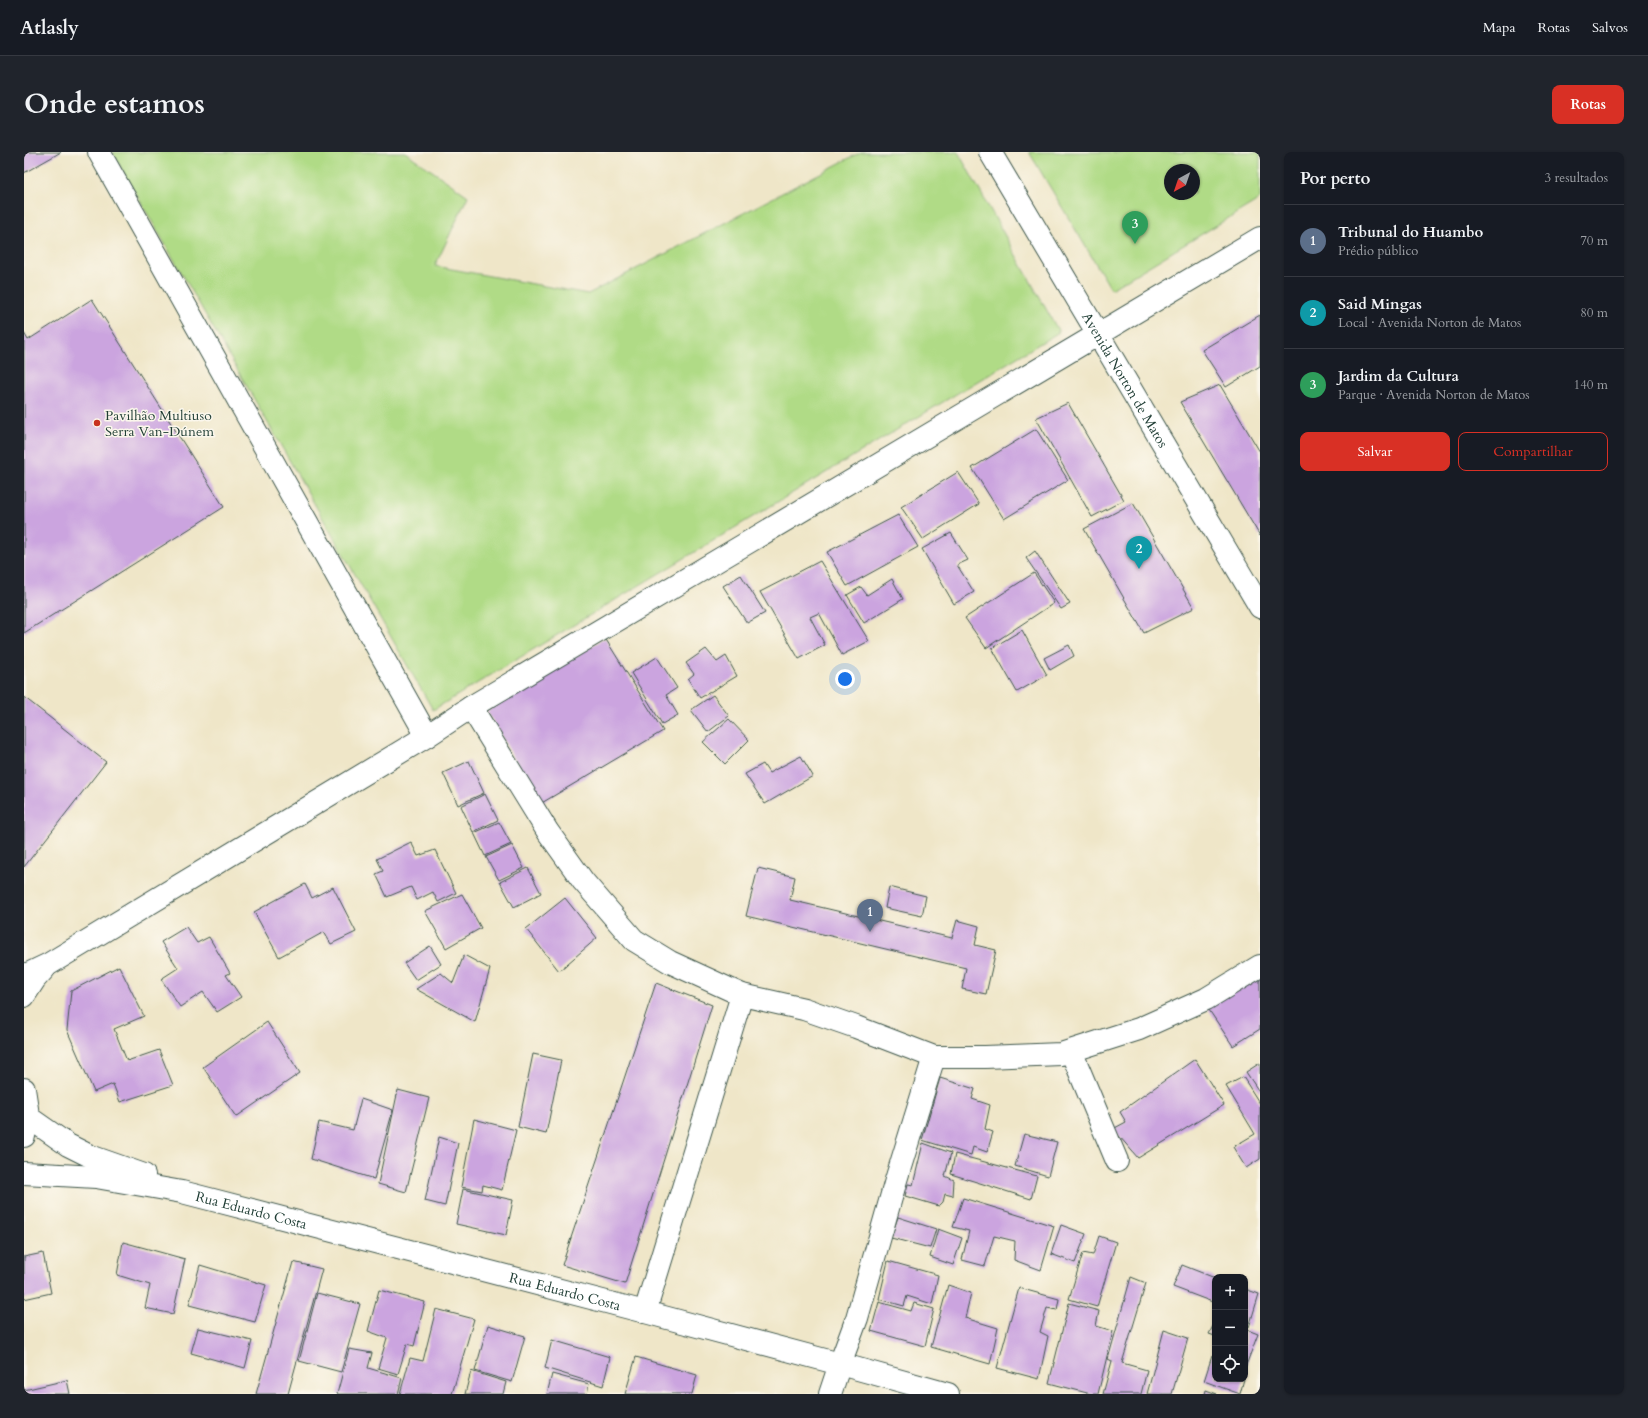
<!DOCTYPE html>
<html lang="pt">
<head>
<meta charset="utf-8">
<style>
	:root { --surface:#171b24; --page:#20242c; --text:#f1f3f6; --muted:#9ea1a6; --line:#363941; --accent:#d93025 }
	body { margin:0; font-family:Cardo,serif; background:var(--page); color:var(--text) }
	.controls { position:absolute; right:12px; bottom:12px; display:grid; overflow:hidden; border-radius:8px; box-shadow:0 1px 3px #0004 }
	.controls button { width:36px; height:36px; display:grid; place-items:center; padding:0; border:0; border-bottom:1px solid var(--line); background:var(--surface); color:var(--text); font:20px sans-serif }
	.compass { position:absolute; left:1140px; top:12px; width:36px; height:36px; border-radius:50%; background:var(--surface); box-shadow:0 1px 3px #0004; rotate:220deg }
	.you { position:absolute; left:821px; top:527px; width:14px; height:14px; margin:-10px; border:3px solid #fff; border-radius:50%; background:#1a73e8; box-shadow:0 0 0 6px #1a73e833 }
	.badge { display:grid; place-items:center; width:26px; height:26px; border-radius:50%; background:var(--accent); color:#fff; font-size:13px; font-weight:700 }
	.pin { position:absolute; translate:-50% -33px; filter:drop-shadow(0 1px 2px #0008) }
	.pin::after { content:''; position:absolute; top:21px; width:14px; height:12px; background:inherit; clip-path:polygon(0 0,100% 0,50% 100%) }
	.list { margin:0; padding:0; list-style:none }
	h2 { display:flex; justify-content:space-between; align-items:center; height:52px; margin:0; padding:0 16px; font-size:17px }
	h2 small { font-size:13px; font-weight:400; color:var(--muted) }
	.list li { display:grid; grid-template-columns:26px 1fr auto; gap:12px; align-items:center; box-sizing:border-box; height:72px; padding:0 16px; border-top:1px solid var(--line) }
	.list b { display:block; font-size:15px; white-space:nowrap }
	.list p { margin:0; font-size:13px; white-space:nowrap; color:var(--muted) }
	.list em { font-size:13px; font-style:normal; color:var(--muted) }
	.actions { display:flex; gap:8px; padding:12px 16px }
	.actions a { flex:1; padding:9px 0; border:1px solid var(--accent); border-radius:8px; text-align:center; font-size:14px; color:var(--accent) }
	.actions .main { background:var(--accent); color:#fff }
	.icon { flex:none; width:22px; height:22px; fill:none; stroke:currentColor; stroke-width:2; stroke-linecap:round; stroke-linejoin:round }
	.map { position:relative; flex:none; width:1236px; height:1242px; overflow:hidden; border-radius:8px }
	header { display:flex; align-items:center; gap:24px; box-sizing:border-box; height:56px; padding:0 20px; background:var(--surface); border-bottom:1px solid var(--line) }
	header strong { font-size:19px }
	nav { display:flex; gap:22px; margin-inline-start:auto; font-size:14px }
	.intro { display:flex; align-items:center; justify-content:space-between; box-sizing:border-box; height:96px; padding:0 24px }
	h1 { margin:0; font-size:28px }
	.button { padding:10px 18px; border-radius:8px; background:var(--accent); color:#fff; font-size:14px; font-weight:700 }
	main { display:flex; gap:24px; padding:0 24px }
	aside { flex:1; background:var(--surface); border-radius:8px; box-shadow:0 1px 3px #0004 }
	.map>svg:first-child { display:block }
</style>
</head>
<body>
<header>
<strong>Atlasly</strong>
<nav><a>Mapa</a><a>Rotas</a><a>Salvos</a></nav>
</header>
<div class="intro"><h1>Onde estamos</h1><a class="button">Rotas</a></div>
<main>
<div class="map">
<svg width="1236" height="1242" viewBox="0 0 1236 1242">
	<rect width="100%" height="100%" fill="#fbf7ec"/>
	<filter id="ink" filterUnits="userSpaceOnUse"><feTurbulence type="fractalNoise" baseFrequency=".025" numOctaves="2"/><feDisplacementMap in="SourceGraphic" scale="8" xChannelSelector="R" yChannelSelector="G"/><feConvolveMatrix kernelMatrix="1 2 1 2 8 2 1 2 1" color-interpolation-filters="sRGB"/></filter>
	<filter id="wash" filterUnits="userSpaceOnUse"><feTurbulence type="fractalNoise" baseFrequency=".012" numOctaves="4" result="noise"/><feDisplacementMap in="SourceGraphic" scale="16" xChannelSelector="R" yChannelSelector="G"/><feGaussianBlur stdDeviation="0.9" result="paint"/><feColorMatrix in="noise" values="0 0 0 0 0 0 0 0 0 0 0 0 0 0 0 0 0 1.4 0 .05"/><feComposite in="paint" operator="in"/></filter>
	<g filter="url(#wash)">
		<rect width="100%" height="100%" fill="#efe6c8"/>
		<!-- green -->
		<path fill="#b0db86" stroke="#688c5d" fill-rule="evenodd" d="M88 0H381L444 44 411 114 564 142 837 0H934L1035 180 409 558Z
			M1005 0H1236V47L1087 137ZM1146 18H1170V42H1146Z"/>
		<g id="blocks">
			<!-- building -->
			<path fill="#cba4df" d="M0 0H37L0 21Z
				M68 147 200 355 0 481V181L4 188Z
				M1236 163V214L1202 235 1178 198Z
				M1196 233 1236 300V384L1156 250Z
				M1044 251 1100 348 1068 365 1012 266Z
				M1012 277 1044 328 980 367 948 316Z
				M934 320 955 352 899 387 877 355Z
				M1109 351 1170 456 1120 481 1060 377Z
				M874 363 894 395 823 434 803 400Z
				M927 381 944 408 933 413 950 440 930 452 898 397Z
				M1011 399 1046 452 1037 457 1002 406Z
				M796 409 845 489 818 503 795 461 786 465 801 493 775 507 736 440Z
				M1010 421 1030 451 962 496 941 466Z
				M717 423 741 461 723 471 699 434Z
				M868 427 879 447 840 471 823 443 837 435 843 443Z
				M998 478 1023 523 993 540 968 496Z
				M581 486 639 579 516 652 463 559Z
				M1045 493 1050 504 1026 518 1020 506Z
				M682 497 693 510 702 504 713 524 676 546 664 527 670 522 662 511Z
				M633 505 653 536 642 543 654 563 638 572 607 521Z
				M689 543 705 564 684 580 667 558Z
				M0 545 82 610 0 715Z
				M705 567 725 588 701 612 679 590Z
				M777 604 789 624 741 652 721 622 739 612 745 621Z
				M445 609 460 641 434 653 419 621Z
				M461 642 474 668 449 680 437 654Z
				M475 670 487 692 461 704 450 681Z
				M387 690 394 704 411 698 432 741 414 750 409 740 393 748 387 735 363 745 352 722 359 719 353 707Z
				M488 693 500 716 475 728 462 705Z
				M504 716 517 741 490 755 476 730Z
				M734 716 771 725 766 748 928 786 933 768 955 774 951 793 972 798 962 842 938 837 942 816 722 764Z
				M281 732 288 746 309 735 332 780 307 792 300 780 255 805 230 760Z
				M865 735 902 744 898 764 861 756Z
				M438 742 457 776 422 796 401 759Z
				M541 746 573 786 535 819 502 777Z
				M162 775 173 791 185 785 206 821 202 823 217 845 193 860 179 840 156 855 137 827 154 816 137 790Z
				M406 794 417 812 392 828 380 811Z
				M440 803 466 817 451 870 392 837 417 821 429 831Z
				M95 814 120 864 90 877 103 909 135 898 149 933 96 950 89 932 70 940 43 878 47 839Z
				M1236 824V877L1209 894 1183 855Z
				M632 831 688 853 601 1132 538 1113Z
				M243 870 276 921 212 965 179 915Z
				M509 902 537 908 522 982 494 975Z
				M1171 907 1200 953 1114 1006 1089 977 1102 970 1096 960Z
				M1236 911V941L1222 920Z
				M1219 925 1236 952V1007L1222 1016 1209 995 1231 982 1202 934Z
				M916 926 951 937 948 947 966 953 961 977 969 980 963 1000 949 995 947 1003 898 988Z
				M374 938 405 946 382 1040 354 1032Z
				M337 947 369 958 350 1027 287 1007 295 970 329 978Z
				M450 967 492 978 478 1038 459 1033 458 1039 437 1035Z
				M1000 982 1033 990 1024 1024 991 1014Z
				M415 985 434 991 421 1054 401 1049Z
				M899 991 927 1001 921 1024 930 1028 929 1044 921 1042 919 1050 915 1054 881 1044 884 1032 889 1033Z
				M931 1002 1013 1024 1007 1047 927 1022Z
				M439 1037 489 1048 482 1083 432 1072Z
				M939 1046 1030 1074 1017 1118 990 1108 991 1089 970 1084 961 1114 938 1108 945 1079 929 1075Z
				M874 1065 912 1077 906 1096 867 1086Z
				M1037 1073 1062 1082 1051 1111 1027 1102Z
				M914 1077 938 1086 929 1113 906 1105Z
				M1075 1084 1092 1090 1073 1155 1045 1147 1059 1101 1069 1103Z
				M99 1090 161 1107 149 1162 121 1156 126 1133 93 1123Z
				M19 1101 27 1141 0 1147V1105Z
				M864 1109 914 1123 908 1152 883 1144 880 1154 855 1147Z
				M269 1110 298 1117 264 1242H232Z
				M176 1113 242 1133 231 1170 165 1153Z
				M1158 1113 1191 1126V1151L1149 1135Z
				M1107 1125 1122 1131 1098 1211 1123 1218 1117 1242H1079L1088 1209 1084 1207Z
				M924 1133 947 1141 941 1166 974 1176 966 1212 907 1195Z
				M995 1136 1035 1147 1033 1158 1023 1156 1016 1180 1024 1184 1015 1227 973 1216Z
				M1221 1137 1235 1142 1225 1175 1221 1173Z
				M355 1138 401 1150 390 1194 383 1192 374 1222 354 1216 363 1186 344 1179Z
				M293 1141 336 1152 317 1220 275 1209Z
				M855 1150 887 1159 890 1151 910 1157 901 1194 847 1179Z
				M1045 1151 1075 1159 1072 1174 1089 1179 1074 1242H1067L1025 1231Z
				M412 1157 450 1167 428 1242H376L386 1206 399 1209Z
				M1191 1170V1184L1185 1182Z
				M464 1173 501 1184 488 1230 451 1219Z
				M174 1176 228 1189 221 1216 167 1201Z
				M1221 1177 1234 1182 1221 1216Z
				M1140 1178 1164 1186 1148 1242H1123Z
				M528 1188 586 1205 579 1234 521 1216Z
				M325 1197 348 1201 344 1216 378 1226 374 1242H313Z
				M1188 1204 1191 1205V1227H1220L1216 1242 1180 1229Z
				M612 1205 673 1223 668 1242H601Z
				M447 1219 482 1230 479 1242H441Z
				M528 1222 565 1232 563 1242H523Z
				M43 1228 46 1242H0V1238Z
				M1182 1238 1193 1242H1181Z"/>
		</g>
	</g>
	<g filter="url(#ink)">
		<use href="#blocks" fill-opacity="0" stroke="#3e564a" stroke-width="1"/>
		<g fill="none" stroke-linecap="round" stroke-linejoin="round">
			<defs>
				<g id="minor">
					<path d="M75 0 403 584"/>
					<path d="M447 555 524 680 559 729 610 788 646 810 718 843 780 857 832 875 910 905H961L1037 902 1115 877 1182 847 1236 814"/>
					<path d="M0 824 25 812 403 584 447 555 1236 86"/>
					<path d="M0 844 11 827 21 816"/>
					<path d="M1047 899 1093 1009"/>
					<path d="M0 937 4 963 0 984"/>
					<path d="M4 963V965L44 993 66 1004 120 1023"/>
					<path id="s1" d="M0 1021 72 1025 158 1040 621 1160 816 1212 924 1242"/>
					<path d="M621 1160 718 843"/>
					<path d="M806 1242 816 1212 833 1166 872 1028 910 905"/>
				</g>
				<g id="major">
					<path id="s2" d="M966 0 1236 455"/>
				</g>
			</defs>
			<!-- minor casing -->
			<use href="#minor" stroke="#3e564a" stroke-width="24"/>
			<!-- major casing -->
			<use href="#major" stroke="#3e564a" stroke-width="24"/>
			<!-- minor -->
			<use href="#minor" stroke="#fff" stroke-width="22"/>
			<!-- major -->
			<use href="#major" stroke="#fff" stroke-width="22"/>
		</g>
	</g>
	<!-- markers -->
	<circle fill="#c8321e" stroke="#fbf7ec" stroke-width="1.5" cx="73" cy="271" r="4"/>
	<g text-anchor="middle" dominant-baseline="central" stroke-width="3" stroke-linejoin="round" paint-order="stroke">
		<!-- street labels -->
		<g font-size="14" fill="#1f3d34" stroke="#fbf7ec">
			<text stroke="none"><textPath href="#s2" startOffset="265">Avenida Norton de Matos</textPath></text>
			<text stroke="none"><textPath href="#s1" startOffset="231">Rua Eduardo Costa</textPath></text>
			<text stroke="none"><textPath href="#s1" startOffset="555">Rua Eduardo Costa</textPath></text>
		</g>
		<!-- poi labels -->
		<g font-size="14" fill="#1f3d34" stroke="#fbf7ec" text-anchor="start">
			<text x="81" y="263">Pavilhão Multiuso<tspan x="81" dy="16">Serra Van-Dúnem</tspan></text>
		</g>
	</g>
</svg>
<div class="controls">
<button>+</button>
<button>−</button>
<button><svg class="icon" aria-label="locate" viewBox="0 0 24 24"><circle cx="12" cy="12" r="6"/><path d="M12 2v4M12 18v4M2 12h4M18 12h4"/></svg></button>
</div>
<svg class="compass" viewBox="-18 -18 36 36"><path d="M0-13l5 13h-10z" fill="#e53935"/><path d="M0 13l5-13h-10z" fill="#9ea1a6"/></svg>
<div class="you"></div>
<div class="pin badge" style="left:846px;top:780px;background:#5c6f8a">1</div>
<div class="pin badge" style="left:1115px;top:417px;background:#0f9aa8">2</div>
<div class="pin badge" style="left:1111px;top:92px;background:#2e9e5b">3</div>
</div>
<aside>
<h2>Por perto<small>3 resultados</small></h2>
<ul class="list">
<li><span class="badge" style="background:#5c6f8a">1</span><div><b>Tribunal do Huambo</b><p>Prédio público</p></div><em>70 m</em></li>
<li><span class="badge" style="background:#0f9aa8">2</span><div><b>Said Mingas</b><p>Local · Avenida Norton de Matos</p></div><em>80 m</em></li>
<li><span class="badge" style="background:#2e9e5b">3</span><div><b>Jardim da Cultura</b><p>Parque · Avenida Norton de Matos</p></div><em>140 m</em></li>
</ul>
<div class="actions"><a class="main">Salvar</a><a>Compartilhar</a></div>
</aside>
</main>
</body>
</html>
